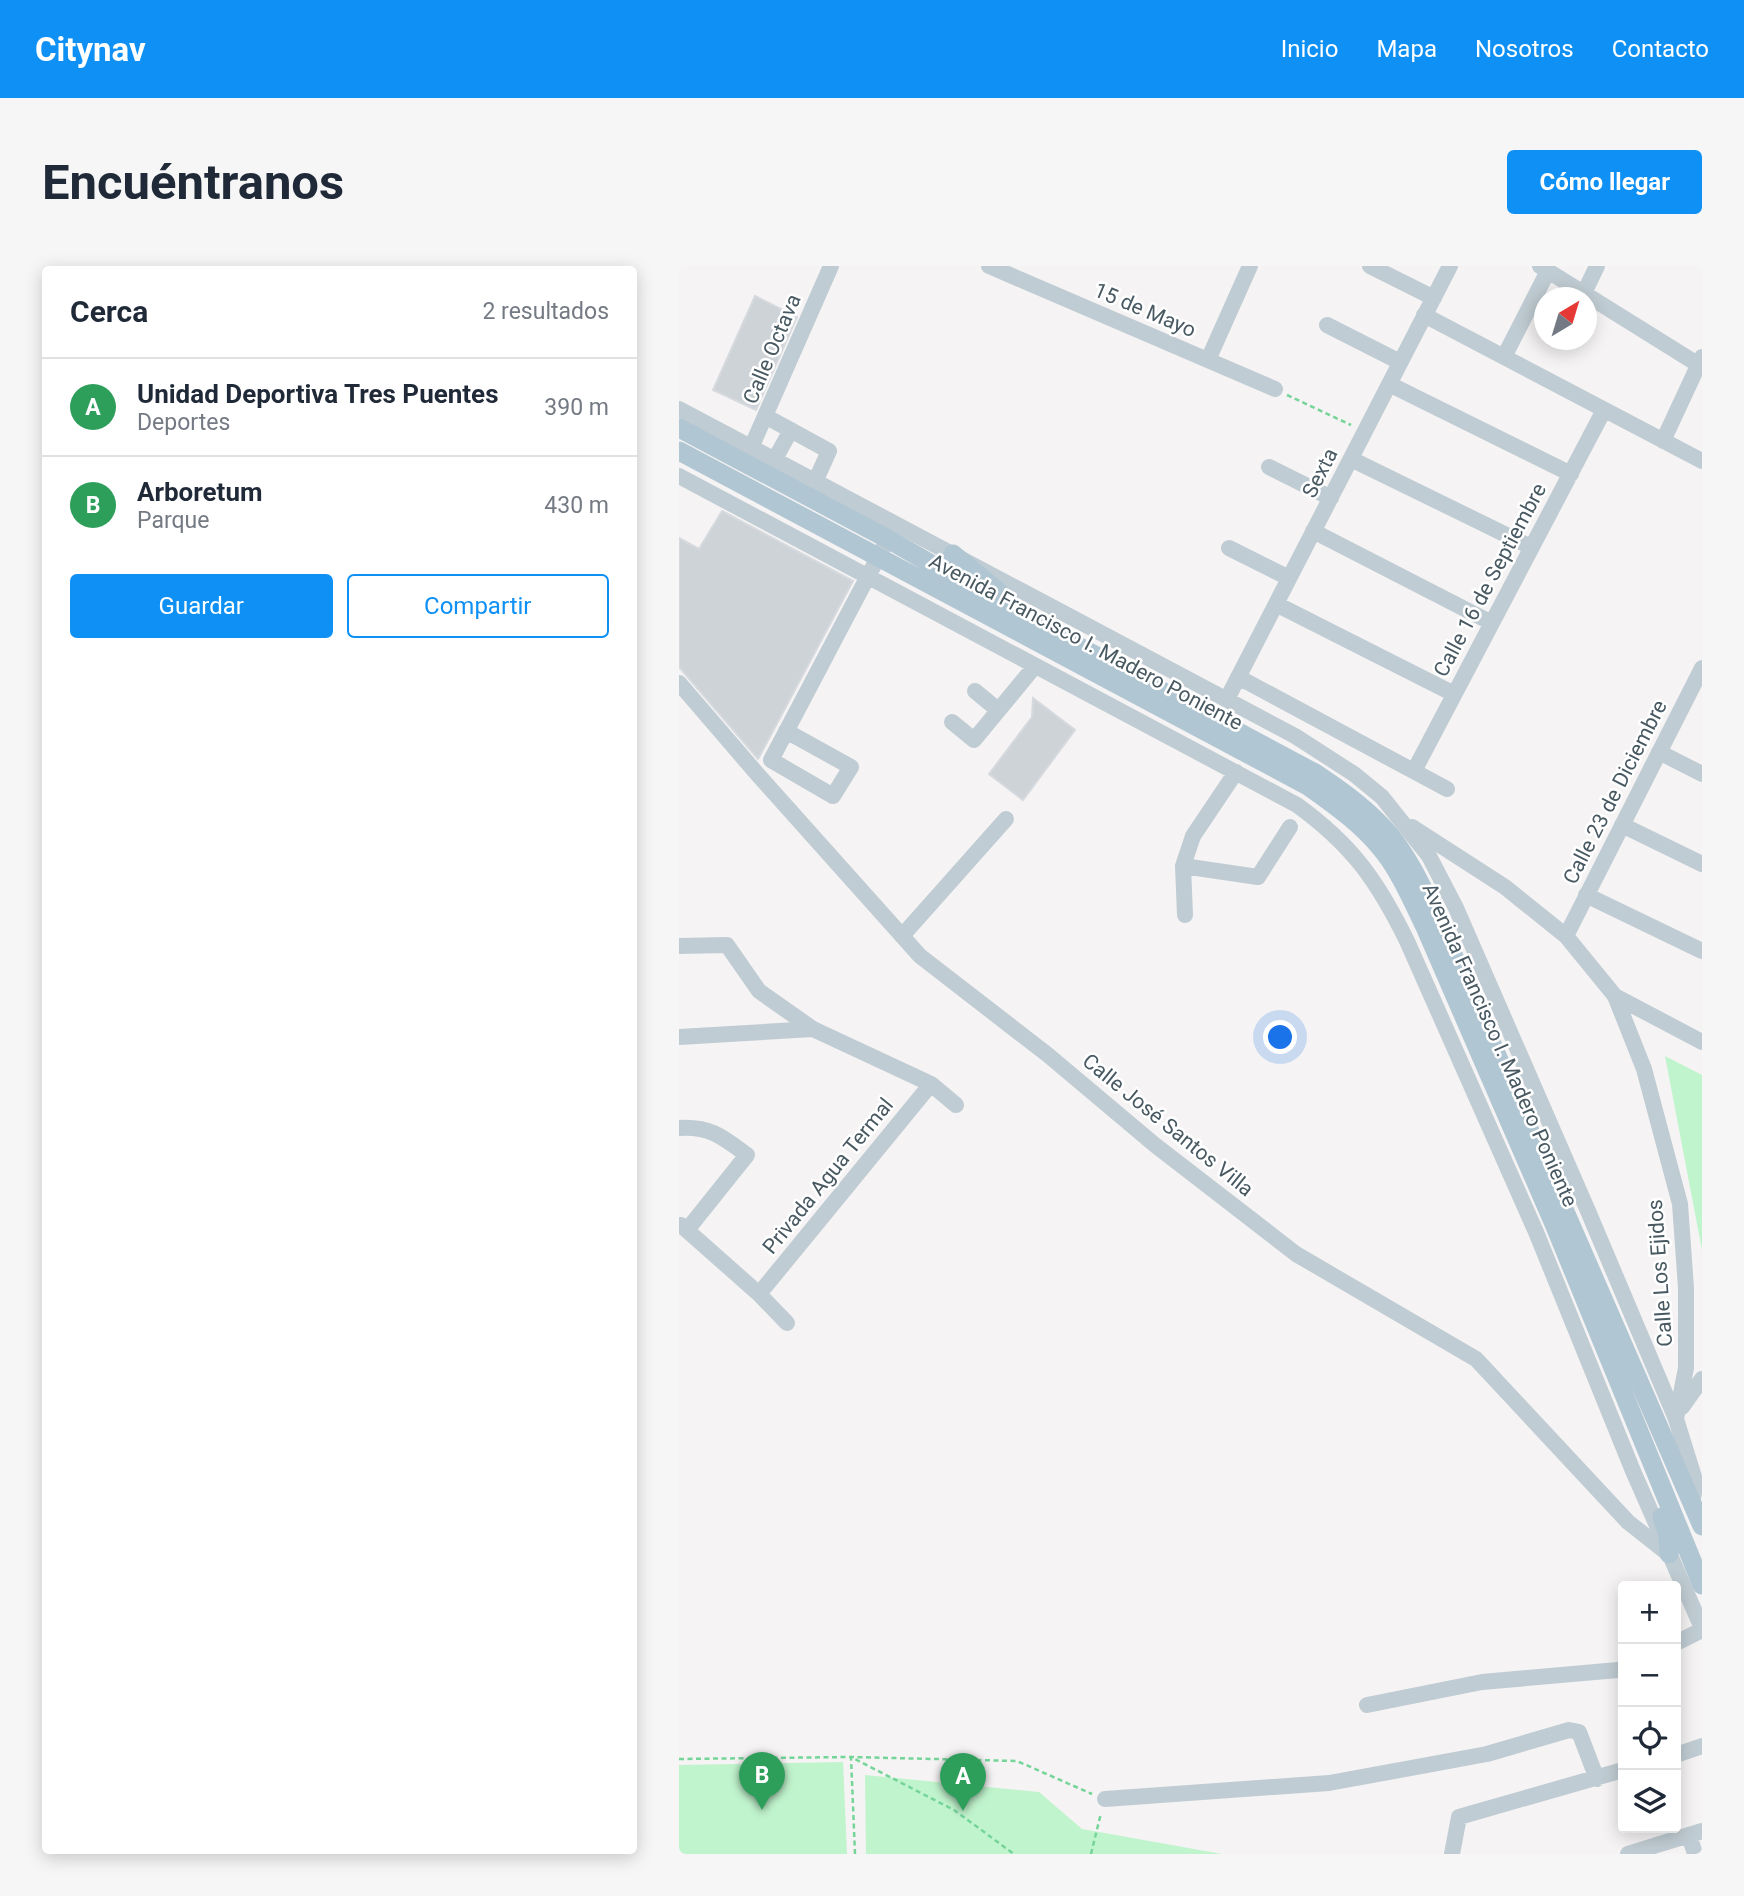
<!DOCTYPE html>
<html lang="es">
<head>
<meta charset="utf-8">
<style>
	:root { --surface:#fff; --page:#f6f6f7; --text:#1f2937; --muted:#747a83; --line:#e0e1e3; --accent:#0e90f4 }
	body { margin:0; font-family:Roboto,sans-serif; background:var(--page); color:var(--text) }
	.controls { position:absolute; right:21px; bottom:21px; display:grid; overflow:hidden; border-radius:7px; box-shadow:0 4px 18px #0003 }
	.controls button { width:63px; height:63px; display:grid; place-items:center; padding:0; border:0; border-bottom:2px solid var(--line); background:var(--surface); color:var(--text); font:35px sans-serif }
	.compass { position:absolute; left:855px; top:21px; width:63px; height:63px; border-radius:50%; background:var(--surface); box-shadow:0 4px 18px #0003; rotate:38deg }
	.you { position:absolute; left:602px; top:772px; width:24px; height:24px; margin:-18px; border:5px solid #fff; border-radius:50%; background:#1a73e8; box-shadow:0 0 0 10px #1a73e833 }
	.badge { display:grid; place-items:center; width:46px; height:46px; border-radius:50%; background:var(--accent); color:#fff; font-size:23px; font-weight:700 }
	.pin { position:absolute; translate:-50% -58px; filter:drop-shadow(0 2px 4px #0008) }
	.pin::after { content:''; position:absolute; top:37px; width:24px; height:21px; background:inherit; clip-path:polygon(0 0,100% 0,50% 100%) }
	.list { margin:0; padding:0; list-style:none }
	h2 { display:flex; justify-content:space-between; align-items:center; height:91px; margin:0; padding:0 28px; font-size:30px }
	h2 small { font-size:23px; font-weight:400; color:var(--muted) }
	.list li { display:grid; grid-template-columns:46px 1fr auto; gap:21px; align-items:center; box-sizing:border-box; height:98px; padding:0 28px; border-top:2px solid var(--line) }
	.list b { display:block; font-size:26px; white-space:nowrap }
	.list p { margin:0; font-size:23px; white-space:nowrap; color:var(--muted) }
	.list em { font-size:23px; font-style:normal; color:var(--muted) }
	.actions { display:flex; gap:14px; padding:21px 28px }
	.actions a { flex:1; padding:16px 0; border:2px solid var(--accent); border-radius:7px; text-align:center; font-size:24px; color:var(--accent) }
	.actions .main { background:var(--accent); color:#fff }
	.icon { flex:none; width:38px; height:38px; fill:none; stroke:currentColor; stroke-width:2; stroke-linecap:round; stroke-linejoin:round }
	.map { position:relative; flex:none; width:1023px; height:1588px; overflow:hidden; border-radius:7px }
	header { display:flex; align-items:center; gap:42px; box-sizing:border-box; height:98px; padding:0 35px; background:var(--accent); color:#fff }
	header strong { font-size:33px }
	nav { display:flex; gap:38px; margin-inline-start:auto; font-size:24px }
	.intro { display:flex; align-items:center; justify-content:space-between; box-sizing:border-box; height:168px; padding:0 42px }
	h1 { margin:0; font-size:49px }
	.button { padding:18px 32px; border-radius:7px; background:var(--accent); color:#fff; font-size:24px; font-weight:700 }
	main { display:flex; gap:42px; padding:0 42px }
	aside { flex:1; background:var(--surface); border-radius:7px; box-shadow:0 4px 18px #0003 }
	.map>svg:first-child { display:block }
</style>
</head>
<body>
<header>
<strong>Citynav</strong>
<nav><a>Inicio</a><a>Mapa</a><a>Nosotros</a><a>Contacto</a></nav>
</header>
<div class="intro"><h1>Encuéntranos</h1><a class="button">Cómo llegar</a></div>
<main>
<aside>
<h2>Cerca<small>2 resultados</small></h2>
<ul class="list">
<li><span class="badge" style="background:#2e9e5b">A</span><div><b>Unidad Deportiva Tres Puentes</b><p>Deportes</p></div><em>390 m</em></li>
<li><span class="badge" style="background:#2e9e5b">B</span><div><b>Arboretum</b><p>Parque</p></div><em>430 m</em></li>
</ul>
<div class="actions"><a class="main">Guardar</a><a>Compartir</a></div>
</aside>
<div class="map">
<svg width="1023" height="1588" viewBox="0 0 1023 1588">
	<rect width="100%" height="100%" fill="#f5f3f3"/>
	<!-- green -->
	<path fill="#c0f4cd" d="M986 790 1023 809V984Z
		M164 1496 168 1588H0V1499Z
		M186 1509 360 1526 403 1563 543 1588H187Z"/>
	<!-- building -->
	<path fill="#ced3d8" stroke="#d6dade" stroke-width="2" d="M76 30 118 51 77 144 34 124Z
		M43 245 174 315 79 493 0 401V272L20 283Z
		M354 432 396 464 344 534 310 508 353 451Z"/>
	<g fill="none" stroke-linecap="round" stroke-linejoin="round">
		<!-- path -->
		<path stroke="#75d599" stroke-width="2.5" stroke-dasharray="5 3.5" stroke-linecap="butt" d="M608 129 672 159
			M0 1493 172 1491 338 1495 413 1528
			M176 1588 172 1491 275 1544 335 1588
			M412 1588 422 1547"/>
		<!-- minor -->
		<path stroke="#c0ccd3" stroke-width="16" d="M310 0 596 123
			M691 0 755 32
			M861 0 1023 101
			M905 27 918 0
			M745 49 1023 195
			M648 59 721 96
			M825 91 869 5
			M529 94 571 0
			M710 118 892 208
			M0 143 616 470 675 508 703 531 750 590 777 642 909 945 997 1153 1017 1217 1013 1237
			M86 150 150 185 136 216
			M984 175 1023 91
			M72 182 152 0
			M672 193 852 281
			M590 201 652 232
			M91 202 112 164
			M0 210 618 539C673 579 698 614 728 675L857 966 954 1205 1023 1362
			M634 265 813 357
			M550 282 610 312
			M597 338 775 428
			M559 411 768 523
			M0 417 80 510 241 690 369 789 476 879 617 988 797 1093 949 1256 987 1286
			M296 425 319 444
			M548 433 771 0
			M273 456 295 474 356 400
			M107 465 172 501 154 530 92 494C131 421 169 347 209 273
			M980 486 1023 508
			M735 505 925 144
			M943 559 1023 598
			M733 561 826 621 887 670 936 730 965 803 1001 938 1007 1022V1102L997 1153
			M504 600 579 611 611 561
			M907 629 1023 685
			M506 649 504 600 514 570 557 506
			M223 670 327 553
			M887 670 1023 402
			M0 680 48 679 80 725 134 763 252 818 277 839
			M936 730 1023 776
			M0 771 134 763
			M0 862C31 860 44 871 68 889L8 964
			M2 959 80 1028 108 1057
			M80 1028 252 818
			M1003 1141 1023 1113
			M997 1377 1023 1364
			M688 1439 803 1416 939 1404 944 1402
			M997 1489 1023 1480
			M426 1533 650 1517 808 1488 890 1464 900 1466 918 1513
			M1010 1569 1016 1588
			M773 1588 780 1551 944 1504
			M949 1588 1023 1565"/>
		<!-- major -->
		<path stroke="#b1c6d3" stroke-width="19" d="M0 162 209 273 337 347 636 507C663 525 690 544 711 569 732 595 745 625 759 654L1023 1260
			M0 185 629 520C654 538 680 556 700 580 720 603 733 634 746 661L875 958 1023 1319
			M274 288 321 327
			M983 1251 989 1269 990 1288"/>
	</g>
	<g text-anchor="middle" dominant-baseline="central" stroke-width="5" stroke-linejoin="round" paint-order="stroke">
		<!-- street labels -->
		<g font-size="21" fill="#485962" stroke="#fff">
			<text transform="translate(466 44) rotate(23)">15 de Mayo</text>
			<text transform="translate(93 83) rotate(-67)">Calle Octava</text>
			<text transform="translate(641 207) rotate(-63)">Sexta</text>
			<text transform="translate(811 314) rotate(-62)">Calle 16 de Septiembre</text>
			<text transform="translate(407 376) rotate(28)">Avenida Francisco I. Madero Poniente</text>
			<text transform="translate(936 526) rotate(-63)">Calle 23 de Diciembre</text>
			<text transform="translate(821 779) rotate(66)">Avenida Francisco I. Madero Poniente</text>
			<text transform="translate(489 859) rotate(39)">Calle José Santos Villa</text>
			<text transform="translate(149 910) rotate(-51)">Privada Agua Termal</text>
			<text transform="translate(981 1007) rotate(-94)">Calle Los Ejidos</text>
		</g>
	</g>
</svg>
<div class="controls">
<button>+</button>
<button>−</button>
<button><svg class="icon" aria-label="locate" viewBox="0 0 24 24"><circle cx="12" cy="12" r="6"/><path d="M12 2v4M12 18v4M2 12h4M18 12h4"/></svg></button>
<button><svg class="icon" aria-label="layers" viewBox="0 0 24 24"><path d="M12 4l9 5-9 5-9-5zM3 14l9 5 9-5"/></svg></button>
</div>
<svg class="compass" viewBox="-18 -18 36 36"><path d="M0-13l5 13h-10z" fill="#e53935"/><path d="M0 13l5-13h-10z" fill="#747a83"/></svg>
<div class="you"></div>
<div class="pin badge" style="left:284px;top:1545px;background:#2e9e5b">A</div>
<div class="pin badge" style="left:83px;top:1544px;background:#2e9e5b">B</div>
</div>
</main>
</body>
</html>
